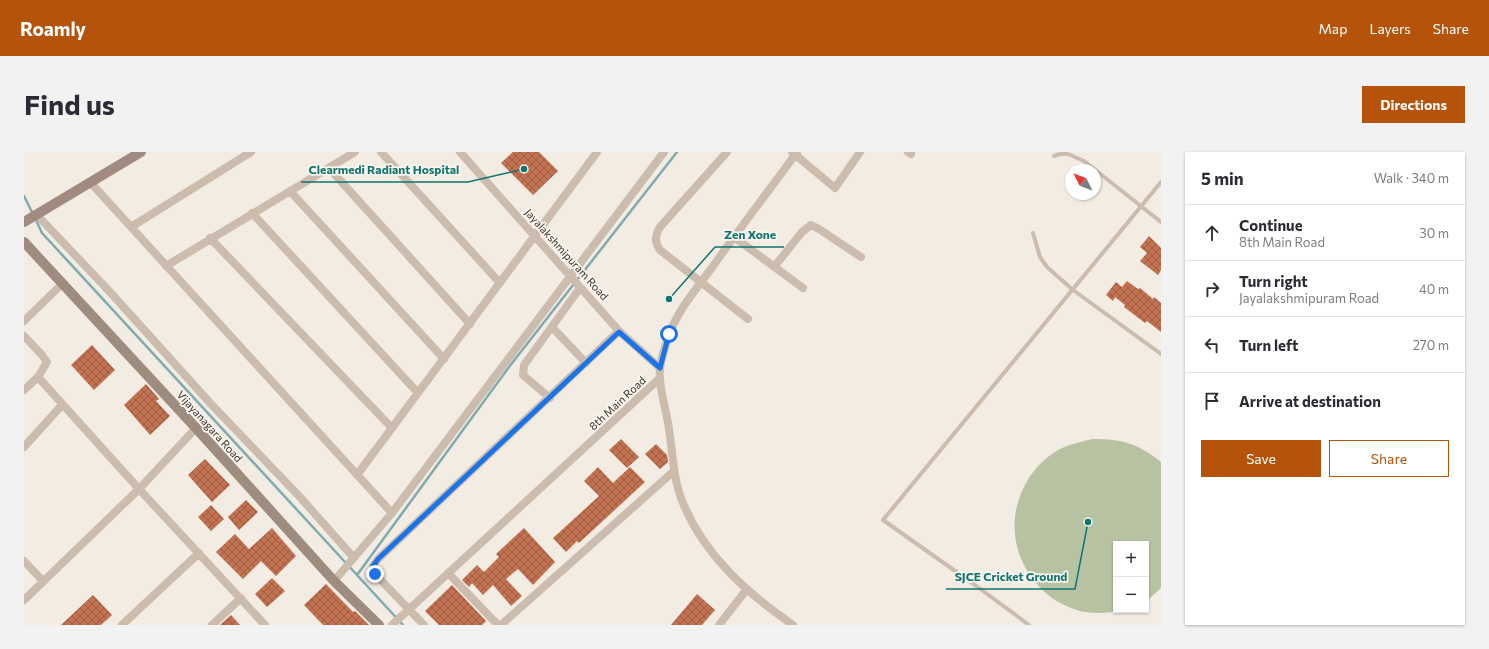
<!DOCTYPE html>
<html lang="en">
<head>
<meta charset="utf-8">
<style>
	:root { --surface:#fff; --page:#f2f2f3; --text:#2b2b33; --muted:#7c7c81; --line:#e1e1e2; --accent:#b45309 }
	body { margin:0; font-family:Commissioner,sans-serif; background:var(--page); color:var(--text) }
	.controls { position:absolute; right:12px; bottom:12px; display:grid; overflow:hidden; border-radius:0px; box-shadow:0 1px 3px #0004 }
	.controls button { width:36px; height:36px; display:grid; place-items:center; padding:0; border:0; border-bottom:1px solid var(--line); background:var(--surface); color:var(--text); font:20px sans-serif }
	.compass { position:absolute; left:1041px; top:12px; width:36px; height:36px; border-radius:50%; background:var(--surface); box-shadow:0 1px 3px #0004; rotate:312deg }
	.stop { position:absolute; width:12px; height:12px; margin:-9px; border:3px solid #1a73e8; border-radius:50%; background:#fff }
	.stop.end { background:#1a73e8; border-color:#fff; box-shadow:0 1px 4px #0008 }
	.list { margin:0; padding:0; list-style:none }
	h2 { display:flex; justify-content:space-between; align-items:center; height:52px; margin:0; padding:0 16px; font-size:17px }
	h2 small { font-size:13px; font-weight:400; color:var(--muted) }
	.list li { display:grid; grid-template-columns:26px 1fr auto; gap:12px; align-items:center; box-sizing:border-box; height:56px; padding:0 16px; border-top:1px solid var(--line) }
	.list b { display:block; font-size:15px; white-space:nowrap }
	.list p { margin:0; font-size:13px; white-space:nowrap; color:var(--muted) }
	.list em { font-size:13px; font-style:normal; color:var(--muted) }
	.actions { display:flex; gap:8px; padding:12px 16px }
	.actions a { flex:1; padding:9px 0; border:1px solid var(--accent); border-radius:0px; text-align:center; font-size:14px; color:var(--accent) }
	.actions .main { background:var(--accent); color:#fff }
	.icon { flex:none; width:22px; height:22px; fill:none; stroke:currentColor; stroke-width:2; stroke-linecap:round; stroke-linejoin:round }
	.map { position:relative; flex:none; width:1137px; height:473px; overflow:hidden; border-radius:0px }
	header { display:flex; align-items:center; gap:24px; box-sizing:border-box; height:56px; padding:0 20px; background:var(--accent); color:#fff }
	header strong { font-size:19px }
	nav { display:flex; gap:22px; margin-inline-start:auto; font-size:14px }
	.intro { display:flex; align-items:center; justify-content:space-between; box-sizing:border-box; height:96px; padding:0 24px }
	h1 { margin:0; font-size:28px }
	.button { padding:10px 18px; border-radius:0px; background:var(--accent); color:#fff; font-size:14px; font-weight:700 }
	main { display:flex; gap:24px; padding:0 24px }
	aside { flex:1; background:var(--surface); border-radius:0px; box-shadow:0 1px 3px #0004 }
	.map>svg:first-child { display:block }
</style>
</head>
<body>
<header>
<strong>Roamly</strong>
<nav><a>Map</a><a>Layers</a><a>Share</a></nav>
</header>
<div class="intro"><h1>Find us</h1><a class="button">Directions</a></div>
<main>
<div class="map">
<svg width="1137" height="473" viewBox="0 0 1137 473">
	<defs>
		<pattern id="building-cross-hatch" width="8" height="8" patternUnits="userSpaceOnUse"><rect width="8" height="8" fill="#c27151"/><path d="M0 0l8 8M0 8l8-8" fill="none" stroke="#9f5d43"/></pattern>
	</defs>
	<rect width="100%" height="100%" fill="#f3ece2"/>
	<!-- garden -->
	<path fill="#b6c2a2" d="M1069 287C1098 287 1113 291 1137 310V436L1127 445 1122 448V392H1092V458H1098C1086 461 1074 462 1062 460 1051 459 1040 453 1031 448 993 422 979 374 1001 333 1008 319 1020 306 1034 298 1045 292 1056 290 1069 287Z"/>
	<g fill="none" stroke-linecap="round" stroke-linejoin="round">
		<!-- stream -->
		<path stroke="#81abaf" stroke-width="2.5" d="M0 44 9 62
			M11 66 18 81 333 423
			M379 473 333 423 485 215 653 0"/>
	</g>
	<!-- building -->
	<path fill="url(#building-cross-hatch)" d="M489 0H515L534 19 509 43 477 11Z
		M1125 84 1137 96V118L1134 123 1116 109 1123 101 1116 95Z
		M1103 129 1114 137 1116 136 1129 147 1130 145 1137 151V180L1123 169 1121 171 1100 155 1101 153 1091 145 1089 149 1082 143 1092 130 1098 135Z
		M68 193 91 218 70 238 47 213Z
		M122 232 135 247 132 249 146 264 126 283 100 253Z
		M597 287 615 305 603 316 585 298Z
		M632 292 643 303 644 310 636 317 621 302Z
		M181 307 206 333 188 350 164 323Z
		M574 315 589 331 606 315 621 330 555 391 553 389 542 400 529 386 575 344 560 329Z
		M222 348 234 360 215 378 204 365Z
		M187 353 200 367 187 379 174 365Z
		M248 376 272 404 252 424 237 409 219 427 192 400 211 382 225 397Z
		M500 376 531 410 509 433 494 417 482 427 498 444 487 454 469 433 459 443 448 431 445 435 438 428 453 413 460 420 475 405 472 402Z
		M248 426 261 439 243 455 231 442Z
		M302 432 329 460 331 459 345 473H299L280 453Z
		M428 433 462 469 458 473H415L401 459Z
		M673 442 691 458 678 473H647Z
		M69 443 88 463 77 473H37Z
		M207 463 216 473H196Z"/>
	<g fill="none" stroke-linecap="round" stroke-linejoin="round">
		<!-- lane -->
		<path stroke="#cbbcad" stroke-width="4" d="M1030 4 1036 2H1044L1060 9 1137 70
			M1009 81 1016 105 1023 115 1049 138 1137 202
			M1005 473 951 433 859 368 1137 30"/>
		<!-- street -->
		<path stroke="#cbbcad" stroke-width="8" d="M357 0 476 131
			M436 0 595 179 636 216
			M703 0 636 75C631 84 630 89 636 98L724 167
			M768 0 811 36 836 0
			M884 0 887 2
			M305 16 446 172
			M66 30 368 361
			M266 39 420 207
			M228 61 394 241
			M13 63 86 140 187 252 275 344 330 406
			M107 75 227 0
			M710 85 779 136
			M186 86 368 276
			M142 114 331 0
			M750 115 778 80 787 73 795 77 837 105
			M0 169 38 132
			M528 175 562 211
			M0 184 18 203 23 210 14 225 0 238
			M14 225 115 337 241 473
			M526 246 499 223 500 213 556 136
			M0 295 38 253
			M333 323 573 0
			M0 409 19 429
			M424 421 474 473
			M310 429 368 361 640 0
			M0 448 115 337 172 276
			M98 473 175 401
			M188 473 217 446
			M368 473 636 226
			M400 473 351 422 349 414 354 407 595 179
			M477 473 650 319
			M695 473 723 437
			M769 473C724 442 680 403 659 351 649 328 649 302 645 277 643 261 637 244 636 227 634 213 641 196 645 183 654 158 672 137 687 117 715 77 745 39 773 0"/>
		<!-- secondary -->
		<path stroke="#9f8c7f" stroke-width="10" d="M0 70 117 0
			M0 90 172 276 310 429 355 473"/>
	</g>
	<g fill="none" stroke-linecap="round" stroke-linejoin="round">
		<!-- route -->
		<path stroke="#1a73e8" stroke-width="5" d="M351 422 349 414 354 407 595 180 636 216 645 182"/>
	</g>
	<g text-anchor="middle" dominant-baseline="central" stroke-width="3.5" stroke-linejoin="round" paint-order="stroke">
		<!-- street labels -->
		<g font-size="11" fill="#3a312c" stroke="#faf5ee">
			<text transform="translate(543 102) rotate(48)">Jayalakshmipuram Road</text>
			<text transform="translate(593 251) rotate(-43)">8th Main Road</text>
			<text transform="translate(186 274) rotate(48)">Vijayanagara Road</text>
		</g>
	</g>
	<!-- callouts -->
	<path fill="none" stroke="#0f766e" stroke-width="1.5" d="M500 17L444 30H277M645 147L691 95H760M1064 370L1051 437H922"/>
	<g fill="#0f766e" stroke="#faf5ee" stroke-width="1.5">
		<circle cx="500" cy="17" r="4"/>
		<circle cx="645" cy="147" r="4"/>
		<circle cx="1064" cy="370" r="4"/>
	</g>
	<g font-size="12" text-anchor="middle" font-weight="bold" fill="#0f766e" stroke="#faf5ee" stroke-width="3.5" stroke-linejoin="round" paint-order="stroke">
		<text x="360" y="22">Clearmedi Radiant Hospital</text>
		<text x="726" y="87">Zen Xone</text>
		<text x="987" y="429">SJCE Cricket Ground</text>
	</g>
</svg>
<div class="controls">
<button>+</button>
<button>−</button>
</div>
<svg class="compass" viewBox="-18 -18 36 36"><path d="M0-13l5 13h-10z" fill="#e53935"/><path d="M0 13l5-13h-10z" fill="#7c7c81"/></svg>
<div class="stop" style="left:645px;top:182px"></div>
<div class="stop end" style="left:351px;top:422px"></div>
</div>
<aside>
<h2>5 min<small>Walk · 340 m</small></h2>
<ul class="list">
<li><svg class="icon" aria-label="ahead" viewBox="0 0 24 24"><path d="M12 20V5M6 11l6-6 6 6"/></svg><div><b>Continue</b><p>8th Main Road</p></div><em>30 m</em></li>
<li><svg class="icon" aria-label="right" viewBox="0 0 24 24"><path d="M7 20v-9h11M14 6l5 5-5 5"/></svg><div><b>Turn right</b><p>Jayalakshmipuram Road</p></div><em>40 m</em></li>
<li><svg class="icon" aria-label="left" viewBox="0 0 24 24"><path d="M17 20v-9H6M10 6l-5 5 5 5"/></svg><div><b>Turn left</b></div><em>270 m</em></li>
<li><svg class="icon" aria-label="arrive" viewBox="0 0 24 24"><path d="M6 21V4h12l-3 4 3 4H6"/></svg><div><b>Arrive at destination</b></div></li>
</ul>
<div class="actions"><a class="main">Save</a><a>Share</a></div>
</aside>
</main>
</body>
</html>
